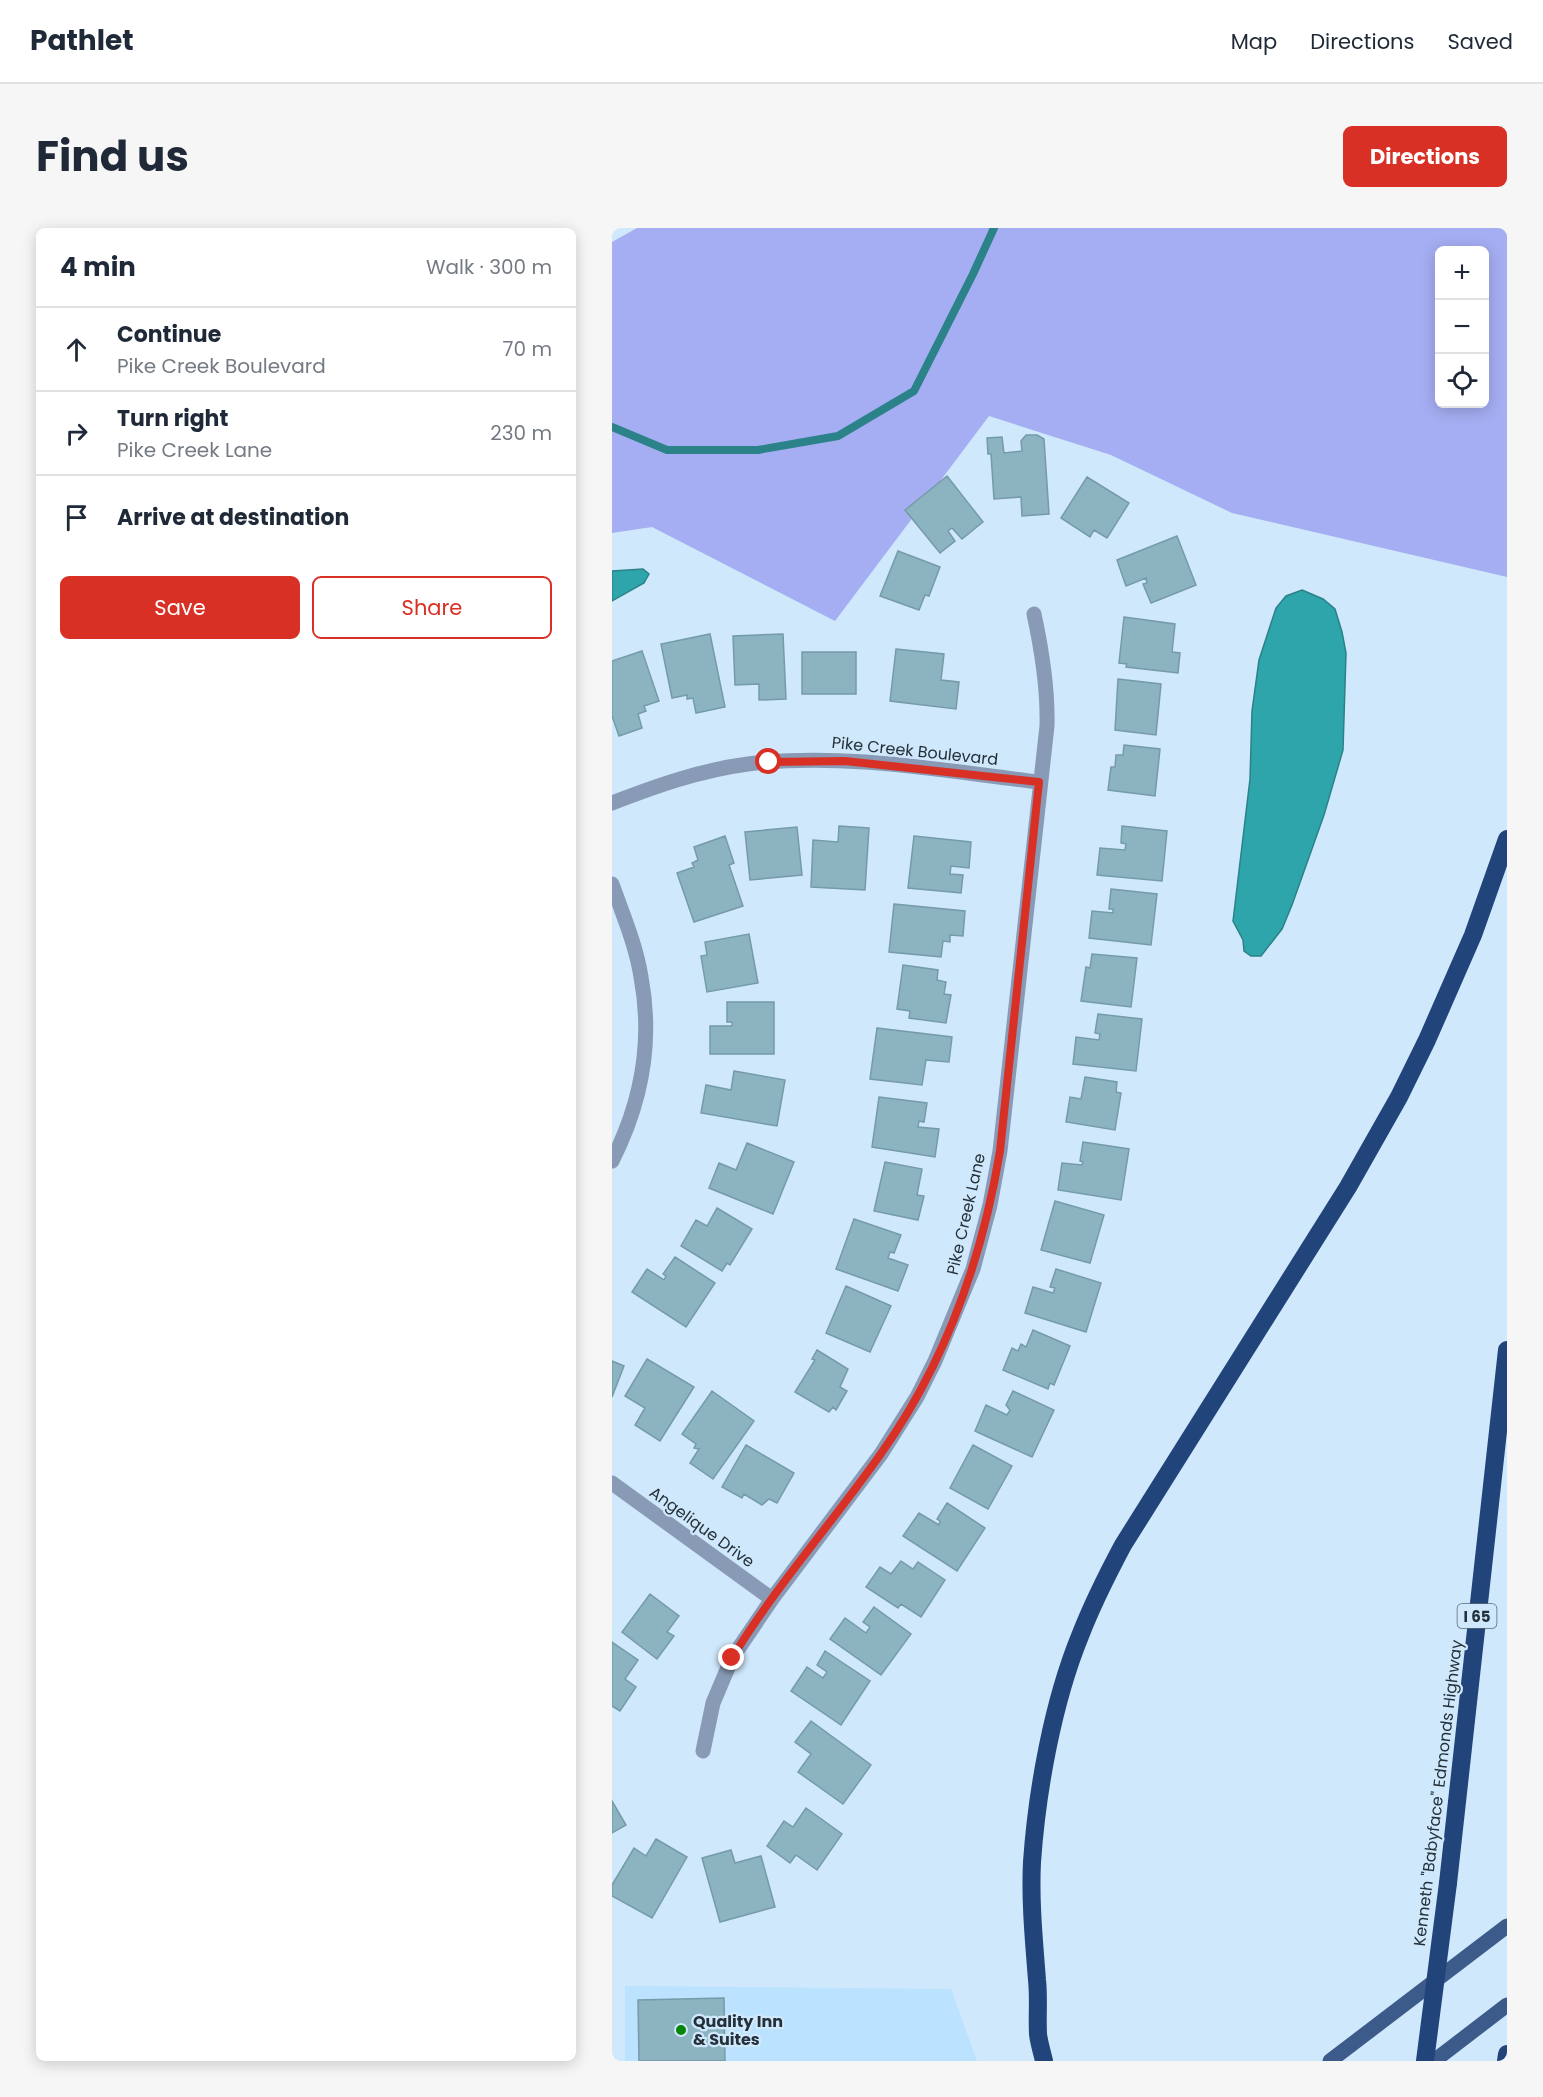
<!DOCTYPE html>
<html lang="en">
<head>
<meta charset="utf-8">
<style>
	:root { --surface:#fff; --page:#f6f6f7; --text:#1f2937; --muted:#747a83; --line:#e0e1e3; --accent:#d93025 }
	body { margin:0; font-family:Poppins,sans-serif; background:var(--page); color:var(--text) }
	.controls { position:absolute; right:18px; top:18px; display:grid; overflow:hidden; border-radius:9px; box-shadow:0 3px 15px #0003 }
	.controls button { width:54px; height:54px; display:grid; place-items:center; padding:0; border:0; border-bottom:2px solid var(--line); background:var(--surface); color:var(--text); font:30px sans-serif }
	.stop { position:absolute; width:18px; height:18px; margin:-14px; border:4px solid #d93025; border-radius:50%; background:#fff }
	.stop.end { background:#d93025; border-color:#fff; box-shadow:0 2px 6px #0008 }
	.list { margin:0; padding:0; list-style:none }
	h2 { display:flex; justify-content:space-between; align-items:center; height:78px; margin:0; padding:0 24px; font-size:26px }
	h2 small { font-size:20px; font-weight:400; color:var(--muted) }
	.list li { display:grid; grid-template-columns:39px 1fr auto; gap:18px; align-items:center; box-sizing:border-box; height:84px; padding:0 24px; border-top:2px solid var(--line) }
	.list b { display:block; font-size:22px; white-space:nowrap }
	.list p { margin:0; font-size:20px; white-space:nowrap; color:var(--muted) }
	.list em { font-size:20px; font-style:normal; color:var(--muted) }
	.actions { display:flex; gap:12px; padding:18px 24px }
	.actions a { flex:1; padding:14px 0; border:2px solid var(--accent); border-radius:9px; text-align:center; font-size:21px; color:var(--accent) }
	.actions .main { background:var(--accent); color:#fff }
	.icon { flex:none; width:33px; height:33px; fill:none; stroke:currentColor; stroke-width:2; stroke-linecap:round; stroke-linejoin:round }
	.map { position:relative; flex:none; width:895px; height:1833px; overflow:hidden; border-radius:9px }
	header { display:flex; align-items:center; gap:36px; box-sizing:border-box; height:84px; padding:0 30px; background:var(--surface); border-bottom:2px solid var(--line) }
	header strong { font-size:28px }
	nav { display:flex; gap:33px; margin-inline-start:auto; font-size:21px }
	.intro { display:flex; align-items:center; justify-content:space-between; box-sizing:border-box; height:144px; padding:0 36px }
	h1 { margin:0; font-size:42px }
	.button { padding:15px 27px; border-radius:9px; background:var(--accent); color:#fff; font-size:21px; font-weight:700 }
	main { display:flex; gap:36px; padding:0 36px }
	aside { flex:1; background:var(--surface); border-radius:9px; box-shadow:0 3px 15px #0003 }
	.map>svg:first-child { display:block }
</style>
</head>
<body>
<header>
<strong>Pathlet</strong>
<nav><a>Map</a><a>Directions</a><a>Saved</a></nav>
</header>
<div class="intro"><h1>Find us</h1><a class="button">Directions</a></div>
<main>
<aside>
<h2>4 min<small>Walk · 300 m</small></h2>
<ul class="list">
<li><svg class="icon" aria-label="ahead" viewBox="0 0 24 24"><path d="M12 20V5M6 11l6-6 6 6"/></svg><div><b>Continue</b><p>Pike Creek Boulevard</p></div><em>70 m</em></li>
<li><svg class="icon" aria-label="right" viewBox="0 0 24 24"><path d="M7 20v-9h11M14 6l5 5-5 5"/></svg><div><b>Turn right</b><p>Pike Creek Lane</p></div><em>230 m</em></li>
<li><svg class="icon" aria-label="arrive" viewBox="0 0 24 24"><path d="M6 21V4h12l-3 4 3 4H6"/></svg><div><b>Arrive at destination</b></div></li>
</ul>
<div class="actions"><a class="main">Save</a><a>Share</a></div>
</aside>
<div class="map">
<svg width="895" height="1833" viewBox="0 0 895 1833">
	<rect width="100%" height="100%" fill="#cfe8fb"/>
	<!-- built -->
	<path fill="#bbe2fe" d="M13 1758 339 1761 365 1833H13Z"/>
	<!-- green -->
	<path fill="#a5aef2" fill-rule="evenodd" d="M25 0H895V349L620 285 499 227 377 188 223 393 40 299 0 305V14ZM828 22H873V176H828Z"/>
	<!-- water -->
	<path fill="#2ea4ab" stroke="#2b8289" stroke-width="1.5" d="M31 341 37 346 32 355 0 373V343Z
		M690 362 711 371 723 381 730 404 734 425 731 522 712 587 680 677 670 701 649 728H639L632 723 631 712 621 693 638 551 640 483 647 432 664 380 674 368Z"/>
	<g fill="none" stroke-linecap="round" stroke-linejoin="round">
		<!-- stream -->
		<path stroke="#2b8289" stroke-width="8" d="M0 199 55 222H146L226 208 302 163 361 46 382 0"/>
	</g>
	<!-- building -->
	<path fill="#8cb3c0" stroke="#759ba8" stroke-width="1.5" d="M414 207H425L432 211 437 286 410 288 409 269 382 271 379 226H376L375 210 390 209 392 225 410 223 409 213Z
		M335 248 371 294 350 311 340 300 336 303 343 313 328 325 293 282Z
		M475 249 517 275 495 310 482 302 478 309 449 290Z
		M565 308 584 357 539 375 531 356 535 355 534 350 514 358 505 332Z
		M286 323 328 339 317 368 313 367 307 382 268 368Z
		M512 389 563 396 560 424 568 425 566 445 514 439 515 436 507 435Z
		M98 406 113 479 84 485 81 470 75 471V467L60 470 49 416Z
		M171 406 174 471 147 472V456L123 457 121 408Z
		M284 421 332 426 329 452 347 454 344 481 278 473Z
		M30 423 47 473 32 478 34 483 26 486 30 500 7 508 0 488V433Z
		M190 424H244V466H190Z
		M506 451 549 456 544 507 503 502Z
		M512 517 548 521 543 568 496 562 499 539H503L504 527H511Z
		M227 598 257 600 253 662 199 659 201 612 226 614Z
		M510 598 555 603 550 653 485 647 488 620 513 622 514 616 509 615Z
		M185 599 190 647 138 652 133 604Z
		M113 608 122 635 117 637 131 678 82 694 65 645 82 639 80 635 86 632 82 619Z
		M302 608 359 614 357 640 339 638 338 646 351 647 349 665 296 660Z
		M499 661 545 666 539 717 477 710 480 683 501 685V681H497Z
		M282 676 353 683 351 708 338 707V714L331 713 329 729 277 724Z
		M137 706 146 755 95 764 89 728 95 727 93 714Z
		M480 726 525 730 519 779 469 773 474 739 478 740Z
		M291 737 326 742 325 752 334 754 332 766 339 767 334 795 297 790 298 783 285 781Z
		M115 774H162V826H98V798H120V794H115Z
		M486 786 530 791 524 843 461 836 464 809 487 812 488 806 483 805Z
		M265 800 340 809 337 834 314 832 310 857 258 851Z
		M122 843 173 852 165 898 89 885 94 857 119 862Z
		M473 849 505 854 504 864 509 865 503 902 454 894 458 869 469 871Z
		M267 869 315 875 312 894 307 893 306 899 327 901 323 929 260 919Z
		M471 914 517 921 509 972 446 962 450 935 470 937 471 934 468 933Z
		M135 915 182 934 161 986 97 960 107 935 124 942Z
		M273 934 310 941 305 967 312 968 306 992 262 983Z
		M443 973 492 987 478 1035 429 1022Z
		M105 980 140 1001 118 1037 115 1035 110 1043 69 1018 84 992 95 998Z
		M242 991 289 1007 282 1025 278 1024 276 1030 296 1037 286 1063 224 1041Z
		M63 1029 103 1055 74 1099 20 1064 35 1041 52 1052 54 1048 51 1046Z
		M444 1041 489 1055 474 1104 413 1085 421 1059 441 1065 443 1060 438 1059Z
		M234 1058 279 1078 258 1124 214 1105Z
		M421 1102 458 1118 442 1157 438 1155 436 1161 391 1142 400 1120 406 1123 409 1116 414 1119Z
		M205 1122 236 1141 228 1159 235 1163 224 1182 221 1179 217 1184 183 1164 203 1132 200 1131Z
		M35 1131 82 1159 48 1213 23 1197 33 1180 13 1168Z
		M0 1133 12 1138 0 1169Z
		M100 1163 142 1193 101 1251 78 1235 87 1221 82 1220 84 1216 70 1206Z
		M401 1163 442 1182 420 1229 363 1203 374 1177 395 1187 398 1182 394 1177Z
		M134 1217 182 1245 165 1275 157 1271 150 1277 132 1266 130 1270 110 1259Z
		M361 1217 400 1238 376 1281 338 1260Z
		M335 1275 373 1300 345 1343 291 1308 307 1285 327 1297 328 1293 325 1291Z
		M289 1333 301 1341 306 1334 333 1352 309 1389 289 1376 286 1380 254 1359 268 1339 279 1346Z
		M38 1366 67 1388 55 1404 62 1408 45 1431 10 1404Z
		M262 1379 299 1406 269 1447 218 1411 233 1390 254 1405 258 1399 251 1394Z
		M0 1414 26 1432 13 1451 24 1459 8 1483 0 1478Z
		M213 1423 258 1453 229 1497 179 1463 195 1439 211 1450 215 1444 205 1437Z
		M199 1493 259 1537 231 1576 186 1544 199 1526 183 1514Z
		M0 1573 14 1597 0 1605Z
		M194 1580 230 1606 205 1642 184 1627 178 1635 155 1618 172 1593 181 1599Z
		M44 1611 75 1629 40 1690 0 1668V1657L22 1620 34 1628Z
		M119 1622 123 1635 149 1628 163 1679 108 1694 90 1630Z
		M112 1770 113 1833H27L26 1772Z"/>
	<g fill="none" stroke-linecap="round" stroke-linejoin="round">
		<!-- street -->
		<path stroke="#889ab5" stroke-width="15" d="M0 575C44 558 89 542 136 536 232 524 332 543 427 554
			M0 656C11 687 24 717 29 749 41 813 29 876 0 933
			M0 1255 160 1371
			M91 1523 101 1475 120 1430 160 1371 269 1226 305 1169 323 1133 361 1041 378 977 388 923 435 498C436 460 430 423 422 386"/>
		<!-- primary -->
		<path stroke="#3c5b8b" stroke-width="15" d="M718 1833 895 1698
			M822 1833 895 1777"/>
		<!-- highway -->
		<path stroke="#21447a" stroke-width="18" d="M836 1655 895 1122
			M432 1833C430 1824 427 1815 426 1806 425 1788 427 1770 425 1752 422 1713 418 1673 420 1634 425 1562 441 1474 468 1408 480 1377 495 1347 511 1317L736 959 787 869 815 812 861 707 895 611
			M894 1833 895 1826"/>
		<!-- highway-bridge -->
		<path stroke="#21447a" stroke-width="18" d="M813 1833 836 1655"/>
	</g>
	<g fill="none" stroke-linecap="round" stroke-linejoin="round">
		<!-- route -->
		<path stroke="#d93025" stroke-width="8" d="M120 1430C164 1358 220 1295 268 1227 333 1136 370 1032 388 923L427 554 233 533 157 534"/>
	</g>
	<!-- markers -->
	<circle fill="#048607" stroke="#cfe8fb" stroke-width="2" cx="69" cy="1802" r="6"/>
	<g text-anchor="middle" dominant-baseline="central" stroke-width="4.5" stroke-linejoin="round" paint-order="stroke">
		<!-- shield labels -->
		<rect fill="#cfe8fb" stroke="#586874" stroke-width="1.5" x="845.5" y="1376" width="39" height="24" rx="4.5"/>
		<g font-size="15" font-weight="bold" fill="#25313a">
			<text x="865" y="1388">I 65</text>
		</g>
		<!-- street labels -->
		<g font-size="16" fill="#25313a" stroke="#cfe8fb">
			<text transform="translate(303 523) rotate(6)">Pike Creek Boulevard</text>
			<text transform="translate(354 986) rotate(-77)">Pike Creek Lane</text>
			<text transform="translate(90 1299) rotate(36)">Angelique Drive</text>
			<text transform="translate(826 1565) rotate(-83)">Kenneth "Babyface" Edmonds Highway</text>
		</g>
		<!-- poi labels -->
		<g font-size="16" font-weight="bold" fill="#25313a" stroke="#cfe8fb" text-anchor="start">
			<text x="81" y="1793">Quality Inn<tspan x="81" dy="18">&amp; Suites</tspan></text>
		</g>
	</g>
</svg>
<div class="controls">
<button>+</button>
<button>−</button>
<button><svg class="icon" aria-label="locate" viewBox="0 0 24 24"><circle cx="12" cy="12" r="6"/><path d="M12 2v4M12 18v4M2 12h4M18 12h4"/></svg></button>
</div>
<div class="stop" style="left:157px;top:534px"></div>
<div class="stop end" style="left:120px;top:1430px"></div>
</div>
</main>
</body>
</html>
